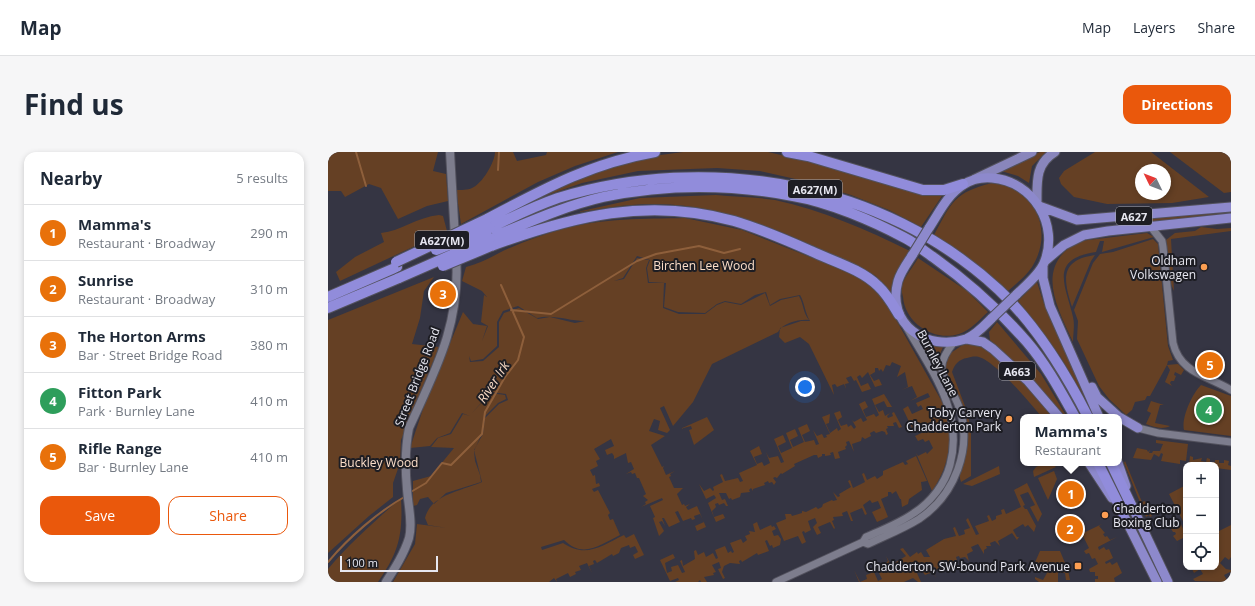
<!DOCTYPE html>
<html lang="en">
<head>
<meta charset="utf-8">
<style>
	:root { --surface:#fff; --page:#f6f6f7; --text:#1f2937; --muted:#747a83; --line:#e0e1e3; --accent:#ea580c }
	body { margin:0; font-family:"Open Sans",sans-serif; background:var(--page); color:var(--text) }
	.controls { position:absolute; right:12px; bottom:12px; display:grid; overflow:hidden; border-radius:8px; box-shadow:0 2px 6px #0003 }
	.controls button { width:36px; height:36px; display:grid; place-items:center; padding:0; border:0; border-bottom:1px solid var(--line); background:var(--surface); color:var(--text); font:20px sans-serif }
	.compass { position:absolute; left:807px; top:12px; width:36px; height:36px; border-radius:50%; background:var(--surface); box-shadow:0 2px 6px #0003; rotate:313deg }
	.scale { position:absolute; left:12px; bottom:10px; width:98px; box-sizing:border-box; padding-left:4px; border:2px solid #e7e7f0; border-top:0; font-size:11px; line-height:14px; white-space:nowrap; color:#e7e7f0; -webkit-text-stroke:3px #1d1d23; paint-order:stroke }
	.you { position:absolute; left:477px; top:235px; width:14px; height:14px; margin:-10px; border:3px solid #fff; border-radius:50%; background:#1a73e8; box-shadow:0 0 0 6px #1a73e833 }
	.badge { display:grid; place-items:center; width:26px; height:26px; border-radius:50%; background:var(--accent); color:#fff; font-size:13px; font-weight:700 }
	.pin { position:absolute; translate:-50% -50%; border:2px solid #fff; box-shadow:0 1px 4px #0006 }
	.popup { position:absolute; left:692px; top:262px; width:102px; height:52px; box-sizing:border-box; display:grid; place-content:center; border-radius:8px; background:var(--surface); filter:drop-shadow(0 1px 3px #0005); font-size:13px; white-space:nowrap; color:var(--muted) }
	.popup b { font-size:15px; color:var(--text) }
	.popup::after { content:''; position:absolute; left:50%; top:100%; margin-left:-8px; border:8px solid transparent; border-top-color:var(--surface) }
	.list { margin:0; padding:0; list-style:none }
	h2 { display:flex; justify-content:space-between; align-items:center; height:52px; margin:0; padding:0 16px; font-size:17px }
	h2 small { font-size:13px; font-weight:400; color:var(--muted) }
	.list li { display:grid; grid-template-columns:26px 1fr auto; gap:12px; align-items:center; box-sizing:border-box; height:56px; padding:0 16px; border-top:1px solid var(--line) }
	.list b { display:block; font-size:15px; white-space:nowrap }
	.list p { margin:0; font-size:13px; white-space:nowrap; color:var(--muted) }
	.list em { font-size:13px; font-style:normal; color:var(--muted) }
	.actions { display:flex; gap:8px; padding:12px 16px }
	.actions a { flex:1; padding:9px 0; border:1px solid var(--accent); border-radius:12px; text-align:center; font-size:14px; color:var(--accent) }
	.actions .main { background:var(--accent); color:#fff }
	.icon { flex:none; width:22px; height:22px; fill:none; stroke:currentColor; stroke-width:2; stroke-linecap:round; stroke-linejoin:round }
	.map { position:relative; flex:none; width:903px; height:430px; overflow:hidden; border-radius:12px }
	header { display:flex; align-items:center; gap:24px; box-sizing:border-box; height:56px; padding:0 20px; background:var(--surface); border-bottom:1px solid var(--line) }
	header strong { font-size:19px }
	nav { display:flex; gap:22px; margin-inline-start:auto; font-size:14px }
	.intro { display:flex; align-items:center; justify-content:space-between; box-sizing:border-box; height:96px; padding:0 24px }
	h1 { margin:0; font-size:28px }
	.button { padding:10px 18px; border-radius:12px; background:var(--accent); color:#fff; font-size:14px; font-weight:700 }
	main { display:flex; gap:24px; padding:0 24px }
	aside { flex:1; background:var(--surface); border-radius:12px; box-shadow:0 2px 6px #0003 }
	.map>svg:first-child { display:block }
</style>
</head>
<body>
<header>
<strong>Map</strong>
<nav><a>Map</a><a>Layers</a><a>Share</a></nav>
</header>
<div class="intro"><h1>Find us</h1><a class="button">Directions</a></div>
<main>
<aside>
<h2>Nearby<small>5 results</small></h2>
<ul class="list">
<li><span class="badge" style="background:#e8710a">1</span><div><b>Mamma's</b><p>Restaurant · Broadway</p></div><em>290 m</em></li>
<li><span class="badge" style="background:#e8710a">2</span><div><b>Sunrise</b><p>Restaurant · Broadway</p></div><em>310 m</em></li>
<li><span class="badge" style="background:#e8710a">3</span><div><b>The Horton Arms</b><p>Bar · Street Bridge Road</p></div><em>380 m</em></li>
<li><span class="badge" style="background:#2e9e5b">4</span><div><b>Fitton Park</b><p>Park · Burnley Lane</p></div><em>410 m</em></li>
<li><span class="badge" style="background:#e8710a">5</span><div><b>Rifle Range</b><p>Bar · Burnley Lane</p></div><em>410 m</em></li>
</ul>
<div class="actions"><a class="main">Save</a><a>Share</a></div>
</aside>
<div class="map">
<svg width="903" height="430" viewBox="0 0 903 430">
	<rect width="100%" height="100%" fill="#353543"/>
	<!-- green -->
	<path fill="#654024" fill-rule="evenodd" d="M0 0H110L105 19 118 22 120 49 99 54 70 67 53 36 41 32 17 45 13 39H0Z
		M167 0H185L189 9 218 3 219 0H290L247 14 210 30 133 72 128 38C133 38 140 38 144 36 154 32 167 10 167 0Z
		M355 0H440L616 41 593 75 561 58 523 43 472 28 432 19 389 16 310 19 254 31 194 52 232 33 310 6Z
		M712 0H718L704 14 701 31 690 24 670 18Z
		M767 0H823L881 45 844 51 779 52 746 45 733 32 731 26 736 19ZM813 18H837V42H813Z
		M842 0H903V40L896 41Z
		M664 31C670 32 679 33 685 36 714 53 722 86 704 115 698 124 688 132 680 139L639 107 606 83C624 50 625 41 664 31Z
		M388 43C407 45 428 45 447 48 494 58 539 78 582 99L565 129 563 143 548 124 539 119C471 87 405 53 328 52 302 51 275 57 249 60L312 46Z
		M903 60V63L803 71V68Z
		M111 63 115 64 119 79 12 129 8 120 27 105 56 90 53 81C73 79 89 65 111 63Z
		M357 66 414 78 540 128 552 139 618 257C625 287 622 313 604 339L588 301 590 304 598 300 599 302 605 296 601 288 597 290 595 287 590 289 587 284 598 279 596 274 585 278 575 257 580 254 584 262 595 257 593 253 590 255 588 251 602 245 600 241 582 249 589 245 584 234 573 238 580 235 577 220 569 225 573 214 564 210 562 214 558 213 555 220 553 217 551 219 550 216H547V220L542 223 546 229 551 227 554 233 547 235 540 220 534 226 532 223 529 225 533 234 540 231 543 237 534 240 528 228 526 229 523 224 518 226 521 231 517 232 518 237 516 232 509 235 507 232 504 233 506 243 481 192 472 185 457 191 451 185 452 176 473 169H482C477 161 477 152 472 143L452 147 442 153 438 140 427 143 413 152 397 149 389 152 377 161 350 160 336 155 338 131 321 130 319 116 322 108 309 104 295 126 286 129 296 127 309 106 321 108 318 116 320 131H336L335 156 351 162H377L389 153 397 150 413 153 437 141 442 154 453 148 471 144C476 153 475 161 481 168 471 167 455 171 450 180L384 212 365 250 345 274 336 254 332 256 342 278 339 281 330 278 332 269 326 267 321 279 337 284 323 293 334 315 336 314 335 316 338 323 347 319 342 322 343 324 341 325 346 336H355L349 342 354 353 356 352 357 354 362 352 358 355 360 358 369 354 378 375 369 379 367 374 376 370 372 362 366 364 367 367 364 368 363 366 355 369 350 359 347 360 352 370 341 375 336 366H334L337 374 334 369 331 370 336 379 331 384 325 366 327 365 322 354 335 348 334 346 313 355 318 352 317 350 320 348 315 344 318 342 311 326H309L307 321 304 322 303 320 298 322 306 317 303 310 300 311 298 301 286 307V304L284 301 279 303 277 298 286 294 283 287 266 297 272 307 268 309 270 314 262 318 265 324 267 323 268 332 271 331 272 334 264 337 266 340 270 338 282 361 280 363 282 368 285 367 292 383C272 393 255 407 236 388L213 395 214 398 235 391C258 407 275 393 296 383L298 386 306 382 316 403 307 407 305 403 310 400 307 394 302 396 301 393 293 396 291 401 285 404 284 402 269 411 267 408 265 409 266 412 261 414 264 421 259 411 251 414 253 418 247 420 248 422 242 425 240 421 228 427 229 430 226 426 221 430H65L87 392 89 372 119 376 100 373 97 366C103 342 134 339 154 330L146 298 155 282 157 266 171 252 180 248 178 242 163 240 143 262 163 241 177 243 178 247 170 251 156 265 154 281 146 299 147 309 152 323 153 330 118 341 106 352 100 345 92 347 89 353 85 354V329L103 324 126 296 103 295 110 286 123 282 135 262 142 264 134 261 122 281 109 286 102 294 82 296 96 254 135 160 145 172 159 174 154 189 160 174 153 170 156 143 159 145 154 139 134 129 138 115C150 112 160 107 171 101 191 91 214 83 235 77 274 66 317 67 357 66ZM190 154 209 166C226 162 240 169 257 169L247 171 222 165 210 167 191 156 176 161 171 170V195L155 209 142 210 141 204 143 209 155 207 169 194V170L175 159Z
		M873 75 889 77 903 76V79L843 87 846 139 842 130 838 88 847 81 867 79Z
		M819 81 826 85 774 100 776 89H772L768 100C720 107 738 134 745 165 747 173 745 182 745 190 729 155 705 113 752 89Z
		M825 87 830 92 840 194 845 208 840 209 839 213 850 212 856 218 853 223 847 220 846 223 848 224 846 229H843L842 231 844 234 837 230 842 218 839 213 822 244H819L817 248 807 250 804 258 798 263 781 247 771 234 749 187 750 169 746 158 765 111 772 102 785 100Z
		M767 103 763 109 744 155C735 127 732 108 767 103Z
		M590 106 639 139 660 160C651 168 643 178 631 182 606 190 577 171 575 145 574 141 573 136 574 133 577 124 585 115 590 106Z
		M106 125 96 139 92 166 84 192 111 195 73 288 72 311 65 331V345L41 364 0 401V168Z
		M709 130 715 149 768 265 732 204 690 149Z
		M669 170 713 222 739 265H735L700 223 662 188 661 180Z
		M590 188 615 195 610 207V220L608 221Z
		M640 191 654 192 687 219 727 265H714C702 251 668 210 651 205 647 204 642 205 639 206 631 207 626 213 624 220L640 262 643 282V324L633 330C628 318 640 303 638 290 635 269 610 221 620 203L633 194Z
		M873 233 903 244V284L856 278C853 266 864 242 873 233Z
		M556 242 564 255H559L556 249 547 253 551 260 555 258 557 264 562 261 559 264 560 266 565 264 564 261 566 260 574 275 571 276 568 270 565 271 566 274H559L560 276 558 277 560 282 558 283 557 280 554 279 548 281 546 279 542 281 543 284 537 287 534 285 533 289 524 292 526 300 521 289 518 290 519 293 517 295 518 297 510 300 512 306 507 307 505 300 502 301 503 303 497 304V302H494V304L490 306 489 303H486L466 312 467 314 454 322 453 321 449 326 447 325 445 326 448 330 446 333 444 330 441 331 440 329 436 331 437 333 425 337V339L423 336 421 338 422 340 413 341 412 345 404 348 403 346 401 347 398 341H391L394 348 397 347 400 354H398L396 351 391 353 390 351 387 352 388 355 384 359 386 365 395 362 397 366 388 370 380 351 388 346 386 343 378 347 371 332 376 339 382 336 385 339 386 338 385 335 395 330 392 323 394 322 397 329 410 326 412 330 415 329 411 321 429 313 422 299 431 294 434 302 426 305 429 312 434 310 436 314 442 311 438 300 441 306 450 304 453 311 456 310 446 287 455 283 458 290 450 294 453 301 464 296 458 281 467 277 470 284 462 288 465 295 476 290 470 276 479 272 482 279 474 283 477 290 486 288 488 293 491 292 485 278 489 284 494 282 496 286 499 285 498 283 502 282 494 265 502 262 501 271 498 272 502 281 509 276 510 279 513 277 506 261 512 259 514 265 510 268 513 274 519 272 520 275 523 273 526 277 528 275 524 268 526 270 533 266 535 270 539 268 531 252 537 249 540 255 535 258 538 265 546 262 548 265 551 263 544 247Z
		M823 249 836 253H832L827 271 842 274C834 278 826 275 818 272L823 261 819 259Z
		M379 265 386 278 366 293 361 278 364 277 363 274 352 277Z
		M828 288 860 292 858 309 852 308V312L833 309 835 302 833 301 831 305 826 302 823 308 805 306 809 296 819 298 820 300 822 298 821 301H824L825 299H832L835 292 828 291Z
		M588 304 599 329 593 330 594 338 581 347 580 352 574 355 573 347H572L568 339 564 342 563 340H560V344L553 347 560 365 549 370 544 360 553 356 550 349 544 351 542 348 535 353 539 362 537 363 534 356 522 361 525 369H523L519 359 514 361 515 364 505 365 506 368 504 369 507 376 506 377 502 370 490 375 493 381 489 383 485 375 489 371 487 366 480 369 483 378 477 381 476 379 474 380 478 390 474 392 470 384 456 389 448 371 458 367 457 362H463L464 364 474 361V359L478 360 488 355 490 357 494 355 495 352 504 348 505 349 509 348 505 340 510 345 512 344 511 342 523 335 520 329 522 328 525 336 537 330 534 322 536 321 539 328 547 324 549 327 555 323V319L575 310 577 313 580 312 578 309Z
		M862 304 865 305V308L874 306 873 309 878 310 879 306 882 307V310H887V308H891V311H896V308L901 309 900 313 903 314V318L888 316V313H861Z
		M797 309 814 350 817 349 824 364 822 365 821 363 818 365 796 311Z
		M716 311H723L728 315 706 325 705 319 708 315Z
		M671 314 672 322 644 334 635 332Z
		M726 319 729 327 720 348 710 326Z
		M699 331 714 362 710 370 702 355 707 353 700 340 692 343 697 353 695 354 697 357H699L708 374 706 380 700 373 697 375 695 372 685 378 689 385H691L689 388 684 381 670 389 672 394 667 389 662 391 663 394H658L659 396 656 398V402L650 392 643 395 645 399 639 402 641 409 637 405 632 406 631 404 628 405 629 408 621 411 623 415 620 416 618 413 608 418 607 415 604 416 608 426 605 420 597 423 594 419 589 421 593 430H590L585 426 576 430H531L526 418 532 430 539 427 538 423 546 420 550 429 554 427 549 417 559 413 558 411 560 409 558 404 563 413 578 404 572 397 575 396 582 405 589 400 590 402 593 400 596 405H602L598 398 616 387 628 384 625 376 627 375 631 384 637 382 636 378 642 376 638 368 640 366 648 383 651 382 647 374 661 369 659 364 661 363 664 369 668 367V364L674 362 673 358 676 357 678 362 693 355 686 338Z
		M858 333V375L841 342Z
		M73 346C75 383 71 400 50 430H0V417C22 391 47 369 73 346Z
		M429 370 432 378 443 373 444 375 446 374 448 377 444 379 446 384 450 383 453 387 452 393 445 396 444 393 442 394 439 388 437 389 441 399 430 403 429 401 414 410 413 408 411 409 412 412 402 411 396 414 394 420 397 426 395 427 390 417 393 416 391 410 384 413 388 420 385 421 386 423 376 425 379 430H373L372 428 370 430H347L351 428 350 426 342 429 332 408 345 402 347 406 337 411 339 421 344 419 343 415 350 413 354 421 357 420 352 409 354 408 355 414 367 407 366 399 368 398 370 403 376 400 378 405 385 401 388 407 390 406 387 398 397 394 400 401 403 399 404 401 406 400 402 391 413 387 415 391 419 388 417 384 422 382 421 379 427 380 425 372Z
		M852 370 856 379 858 378V388H857L855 386 849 389 845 384 848 382 847 380H845L842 375Z
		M774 372 771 374 777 381 775 382 777 385 779 384 782 388 789 385 770 395 771 398 776 395 778 398 781 397 785 406 777 410 778 412 782 410 784 413 789 410 794 421 786 426 787 430H767V427H770V424H767V420H762L761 417 770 412 767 406 764 407 761 401 758 402 756 399 761 396 755 384 750 386 749 384Z
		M903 373V405L901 408 897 405 892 411 898 417 903 418V421L902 420 896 423 900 430 867 429 865 427 875 422 872 417 866 421 863 415H888V393L891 391 888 385V378L889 380Z
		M712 399H732L740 418 742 428H738L737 421H730V430H711L707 427V425L715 428 719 421 705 415Z"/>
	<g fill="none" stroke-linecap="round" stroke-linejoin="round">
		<!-- stream -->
		<path stroke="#8e5f3b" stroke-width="2" d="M28 0 38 34
			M170 18 171 0
			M183 158 223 162 309 109 328 102 371 94 396 101 412 97
			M81 341 98 331 114 311 123 313 154 282 157 260 177 225 190 208 196 185 173 133
			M0 410C20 386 51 359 78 344"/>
		<defs>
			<path id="tertiary" d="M823 75 834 89 835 95 845 191C852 221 880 224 903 238
				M810 276 830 281 903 290
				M535 390 538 385C554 378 572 371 586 361 603 350 617 332 622 313 636 261 604 219 579 176
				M448 430 535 390 540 392C557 384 575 377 591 367 627 343 645 296 631 255 620 225 601 221 626 190"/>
			<path id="secondary" d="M122 0 127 86
				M58 430C67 416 76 402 81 386 85 371 80 353 79 337 77 316 77 296 81 276 108 217 133 171 128 104"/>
			<path id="primary" d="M647 27 704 0
				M709 51C709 30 707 12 727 0"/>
			<path id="trunk" d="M711 54 749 68 903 55
				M601 76C611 61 619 43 635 33 644 27 653 25 664 26 705 29 732 73 716 111 711 123 697 134 688 143
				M585 102C580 110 573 119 570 129 558 172 598 200 638 187 648 183 656 174 664 166
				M717 109 736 93 756 83 780 79 903 66
				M715 113V126L722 154 771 265
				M639 187 655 190 665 197 700 229 731 265
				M764 235 769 245 791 265
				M791 265 810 276
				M761 311 784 346
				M790 311 798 334
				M804 354 840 430
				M792 356 829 430"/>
			<path id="motorway" d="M459 0 480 4 595 38H616L635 32
				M159 67C216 37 263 11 327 0
				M162 76C184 65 207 54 230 46 380 0 555 30 671 138 708 173 737 220 760 265
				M162 86C199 71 236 54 275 45 337 32 402 32 465 44 501 50 545 69 577 86 587 91 596 99 605 105 640 130 671 158 699 190 718 212 733 240 747 265
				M163 94C245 64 320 45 406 69 433 77 458 88 483 99 504 109 533 117 550 134 559 142 565 153 571 163
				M0 145 69 115
				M0 156 71 126
				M770 311 795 361
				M783 311 806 359"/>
		</defs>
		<!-- tertiary casing -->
		<use href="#tertiary" stroke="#52515d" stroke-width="9"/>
		<!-- secondary casing -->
		<use href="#secondary" stroke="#52515d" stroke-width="10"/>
		<!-- primary casing -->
		<use href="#primary" stroke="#52515d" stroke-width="11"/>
		<!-- trunk casing -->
		<use href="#trunk" stroke="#52515d" stroke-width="11"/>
		<!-- motorway casing -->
		<use href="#motorway" stroke="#52515d" stroke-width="12"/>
		<!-- tertiary -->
		<use href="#tertiary" stroke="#7d7d8d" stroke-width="7"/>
		<!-- secondary -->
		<use href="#secondary" stroke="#7d7d8d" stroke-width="8"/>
		<!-- primary -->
		<use href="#primary" stroke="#8986bc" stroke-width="9"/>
		<!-- trunk -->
		<use href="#trunk" stroke="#8d89cc" stroke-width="9"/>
		<!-- motorway -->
		<use href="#motorway" stroke="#918cdb" stroke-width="10"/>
		<defs>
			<path id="trunk-bridge" d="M585 102 601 76
				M664 166 688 143"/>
			<path id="motorway-bridge" d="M108 98 162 76
				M68 110 159 67
				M115 114 163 94
				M71 126 162 86"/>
		</defs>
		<!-- trunk-bridge casing -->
		<use href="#trunk-bridge" stroke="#52515d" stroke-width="11" stroke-linecap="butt"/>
		<!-- motorway-bridge casing -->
		<use href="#motorway-bridge" stroke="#52515d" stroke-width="12" stroke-linecap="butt"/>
		<!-- trunk-bridge -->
		<use href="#trunk-bridge" stroke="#8d89cc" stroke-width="9"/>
		<!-- motorway-bridge -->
		<use href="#motorway-bridge" stroke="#918cdb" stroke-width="10"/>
	</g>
	<!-- markers -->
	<g fill="#fc9e52" stroke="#1d1d23" stroke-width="1.5">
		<circle cx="876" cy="115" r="4"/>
		<circle cx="681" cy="267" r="4"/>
		<circle cx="777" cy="363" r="4"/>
		<rect x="746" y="410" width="8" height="8" rx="2"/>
	</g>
	<g text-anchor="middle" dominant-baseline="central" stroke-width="4" stroke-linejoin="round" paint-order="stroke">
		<!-- shield labels -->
		<g fill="#1d1d23" stroke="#aaaab2" stroke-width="1">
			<rect x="460" y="28" width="54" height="18" rx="3"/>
			<rect x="788" y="55" width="36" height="18" rx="3"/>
			<rect x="87" y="79" width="54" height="18" rx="3"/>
			<rect x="671" y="210" width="36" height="18" rx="3"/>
		</g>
		<g font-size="11" font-weight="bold" fill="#e7e7f0">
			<text x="487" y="37">A627(M)</text>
			<text x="806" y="64">A627</text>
			<text x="114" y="88">A627(M)</text>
			<text x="689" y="219">A663</text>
		</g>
		<!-- poi labels -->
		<g font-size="12" fill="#e7e7f0" stroke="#1d1d23" text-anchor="end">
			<text x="868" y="108">Oldham<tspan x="868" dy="14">Volkswagen</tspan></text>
			<text x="673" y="260">Toby Carvery<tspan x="673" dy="14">Chadderton Park</tspan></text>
			<text x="785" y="356" text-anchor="start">Chadderton<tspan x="785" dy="14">Boxing Club</tspan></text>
			<text x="742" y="414">Chadderton, SW-bound Park Avenue</text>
		</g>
		<!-- park labels -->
		<g font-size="12" fill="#fcdec9" stroke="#1d1d23">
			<text x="376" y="113">Birchen Lee Wood</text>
			<text x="51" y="310">Buckley Wood</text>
		</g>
		<!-- street labels -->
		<g font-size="12" fill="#e7e7f0" stroke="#1d1d23">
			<text transform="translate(610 211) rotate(62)">Burnley Lane</text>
			<text transform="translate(89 225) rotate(-69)">Street Bridge Road</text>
		</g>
		<!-- water labels -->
		<g font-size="13" font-style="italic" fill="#f7d9c4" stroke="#1d1d23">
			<text transform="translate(165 230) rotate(-57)">River Irk</text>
		</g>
	</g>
</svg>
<div class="controls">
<button>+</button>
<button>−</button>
<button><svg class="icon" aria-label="locate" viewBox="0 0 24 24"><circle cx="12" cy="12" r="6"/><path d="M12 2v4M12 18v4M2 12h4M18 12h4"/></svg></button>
</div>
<svg class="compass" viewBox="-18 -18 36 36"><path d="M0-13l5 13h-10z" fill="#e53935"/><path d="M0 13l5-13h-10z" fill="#747a83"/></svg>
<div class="scale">100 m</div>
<div class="you"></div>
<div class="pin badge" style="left:743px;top:342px;background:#e8710a">1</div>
<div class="popup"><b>Mamma's</b>Restaurant</div>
<div class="pin badge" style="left:742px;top:377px;background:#e8710a">2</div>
<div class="pin badge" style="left:115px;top:142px;background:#e8710a">3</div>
<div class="pin badge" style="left:881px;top:258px;background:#2e9e5b">4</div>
<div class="pin badge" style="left:882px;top:213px;background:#e8710a">5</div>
</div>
</main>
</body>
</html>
